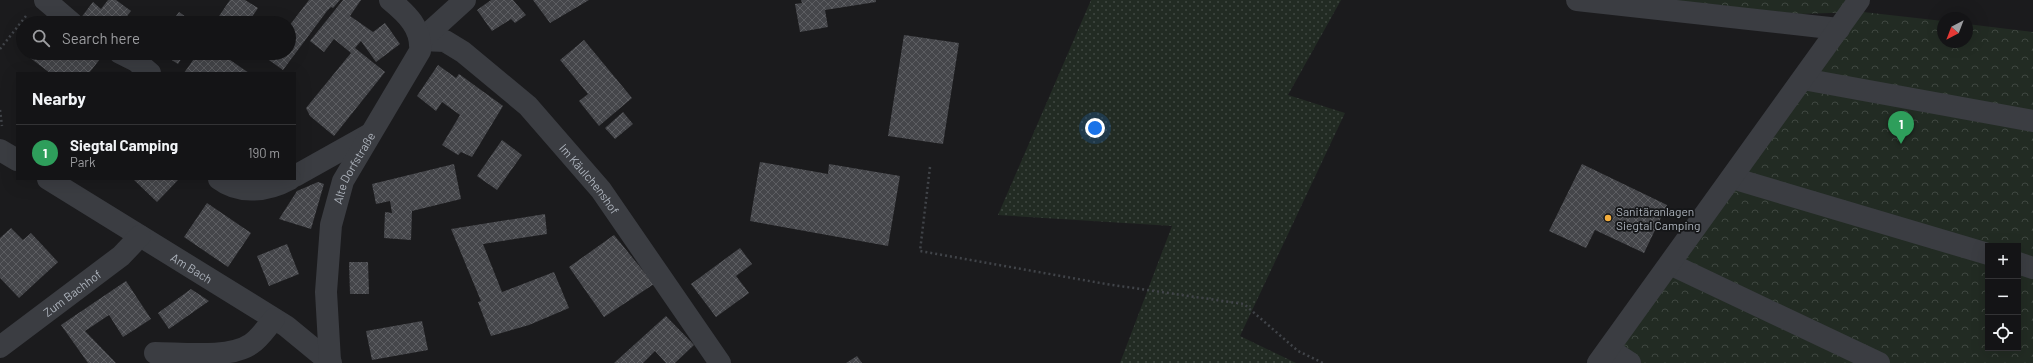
<!DOCTYPE html>
<html lang="en">
<head>
<meta charset="utf-8">
<style>
	:root { --surface:#141416; --page:#1d1d1f; --text:#f1f3f6; --muted:#9d9ea1; --line:#333335; --accent:#2563eb }
	body { margin:0; font-family:Barlow,sans-serif; background:var(--page); color:var(--text) }
	.controls { position:absolute; right:12px; bottom:12px; display:grid; overflow:hidden; border-radius:0px; box-shadow:0 4px 16px #0002 }
	.controls button { width:36px; height:36px; display:grid; place-items:center; padding:0; border:0; border-bottom:1px solid var(--line); background:var(--surface); color:var(--text); font:20px sans-serif }
	.compass { position:absolute; left:1937px; top:12px; width:36px; height:36px; border-radius:50%; background:var(--surface); box-shadow:0 4px 16px #0002; rotate:222deg }
	.you { position:absolute; left:1095px; top:128px; width:14px; height:14px; margin:-10px; border:3px solid #fff; border-radius:50%; background:#1a73e8; box-shadow:0 0 0 6px #1a73e833 }
	.badge { display:grid; place-items:center; width:26px; height:26px; border-radius:50%; background:var(--accent); color:#fff; font-size:13px; font-weight:700 }
	.pin { position:absolute; translate:-50% -33px; filter:drop-shadow(0 1px 2px #0008) }
	.pin::after { content:''; position:absolute; top:21px; width:14px; height:12px; background:inherit; clip-path:polygon(0 0,100% 0,50% 100%) }
	.list { margin:0; padding:0; list-style:none }
	h2 { display:flex; justify-content:space-between; align-items:center; height:52px; margin:0; padding:0 16px; font-size:17px }
	h2 small { font-size:13px; font-weight:400; color:var(--muted) }
	.list li { display:grid; grid-template-columns:26px 1fr auto; gap:12px; align-items:center; box-sizing:border-box; height:56px; padding:0 16px; border-top:1px solid var(--line) }
	.list b { display:block; font-size:15px; white-space:nowrap }
	.list p { margin:0; font-size:13px; white-space:nowrap; color:var(--muted) }
	.list em { font-size:13px; font-style:normal; color:var(--muted) }
	.icon { flex:none; width:22px; height:22px; fill:none; stroke:currentColor; stroke-width:2; stroke-linecap:round; stroke-linejoin:round }
	.map { position:relative; flex:none; width:2033px; height:363px; overflow:hidden }
	.search { position:absolute; background:var(--surface); box-shadow:0 4px 16px #0002; left:16px; top:16px; width:280px; height:44px; display:flex; align-items:center; gap:10px; box-sizing:border-box; padding:0 14px; border-radius:22px; color:var(--muted); font-size:15px }
	.panel { position:absolute; background:var(--surface); box-shadow:0 4px 16px #0002; left:16px; top:72px; width:280px; height:108px; border-radius:0px }
	.map>svg:first-child { display:block }
</style>
</head>
<body>
<div class="map">
<svg width="2033" height="363" viewBox="0 0 2033 363">
	<defs>
		<pattern id="grass-dots" width="8" height="8" patternUnits="userSpaceOnUse"><rect width="8" height="8" fill="#222b23"/><path d="M2 2h.1M6 6h.1" fill="none" stroke="#3f4741" stroke-width="1.8" stroke-linecap="round"/></pattern>
		<pattern id="park-crowns" width="20" height="18" patternUnits="userSpaceOnUse"><rect width="20" height="18" fill="#222b23"/><path d="M2 6a3 3 0 1 1 6 0M12 15a3 3 0 1 1 6 0" fill="none" stroke="#3f4741"/></pattern>
		<pattern id="building-cross-hatch" width="8" height="8" patternUnits="userSpaceOnUse"><rect width="8" height="8" fill="#45464a"/><path d="M0 0l8 8M0 8l8-8" fill="none" stroke="#5d5e62"/></pattern>
	</defs>
	<rect width="100%" height="100%" fill="#1b1b1d"/>
	<!-- grass -->
	<path fill="url(#grass-dots)" d="M1091 0H1341L1288 95 1345 113 1240 336 1296 363H1120L1172 226 998 215Z"/>
	<!-- park -->
	<path fill="url(#park-crowns)" fill-rule="evenodd" d="M1670 0H1866L1863 12 1943 21V42H1967V24L2033 32V363H1611L1862 12 1799 14ZM1988 246H2018V348H1988Z"/>
	<!-- building -->
	<path fill="url(#building-cross-hatch)" d="M108 0H116L131 11 124 20 127 23H87L80 19 93 2 101 9Z
		M230 0H245L258 8 248 23 215 22Z
		M309 0H340L333 8 331 7 327 11 283 70 266 58 269 53H289V26Z
		M343 0H361L350 16 373 32 385 23 400 44 376 62 361 41 355 48 385 72 334 136 310 116 306 108 351 53 334 39 324 52 310 41Z
		M491 0H513L526 15 515 23 511 19 492 31 477 10Z
		M533 0H589L550 23Z
		M801 0H876V2L825 10 828 27 800 32 795 4 802 3Z
		M179 12 194 23H171Z
		M904 35 959 43 943 144 888 136Z
		M584 40 632 98 599 126 579 101 588 94 560 60Z
		M32 53H92L100 59 89 73H50L29 57Z
		M161 53H185L178 64Z
		M198 53H220L249 73H184Z
		M438 65 456 78 459 74 503 106 472 157 461 152 458 155 442 145 460 115 442 102 436 111 417 96Z
		M623 112 633 124 615 139 605 128Z
		M502 140 522 155 497 190 477 176Z
		M760 162 828 174 829 164 900 176 888 246 750 221Z
		M454 164 461 199 412 211 411 240 384 238 385 212 392 213 390 201 376 204 372 184Z
		M1582 164 1667 205 1644 253 1595 230 1586 248 1549 231Z
		M133 179H177L178 180 157 202Z
		M318 182 324 184 311 229 279 219 297 191Z
		M207 203 251 233 228 267 184 237Z
		M545 214 547 234 483 244 502 292 554 272 569 308 529 325 491 336 478 302 481 301 451 229Z
		M11 228 23 240 31 233 58 262 19 298 0 278V238Z
		M614 235 654 284 604 317 569 267Z
		M287 244 299 274 269 286 257 256Z
		M740 248 752 264 736 276 749 293 716 317 691 284Z
		M349 262H368L369 294H350Z
		M126 281 151 319 123 337 109 315 85 331 116 363H88L61 325Z
		M191 289 209 301 169 329 158 313Z
		M666 316 694 345 675 363H666L655 351 643 363H614Z
		M422 321 428 350 372 360 366 331Z
		M857 356 862 363H846Z"/>
	<g fill="none" stroke-linecap="round" stroke-linejoin="round">
		<!-- path -->
		<path stroke="#414449" stroke-width="2.5" stroke-dasharray="2 3" stroke-linecap="butt" d="M0 49 26 16
			M0 110 2 126
			M930 167 920 251 1106 284 1244 304 1298 351 1323 363"/>
		<!-- minor -->
		<g stroke="#3b3d42" stroke-width="22">
			<path d="M45 0 72 23"/>
			<path d="M1577 0 1839 29"/>
			<path id="s1" d="M421 40 445 41 463 52 528 106 601 190 720 363"/>
			<path d="M421 40 465 0"/>
			<path d="M120 53 136 61 150 73"/>
			<path d="M1803 79 2033 121"/>
			<path d="M0 150 17 160"/>
			<path d="M295 176 370 134"/>
			<path d="M1732 178 1988 254"/>
			<path id="s2" d="M48 179 286 326 331 363"/>
			<path d="M219 179C240 195 268 191 290 179"/>
			<path d="M2018 263 2033 268"/>
			<path d="M1670 264 1879 363"/>
			<path id="s3" d="M0 347 121 256 140 236"/>
			<path d="M1609 349 1630 363"/>
			<path d="M155 353C181 353 229 359 251 344 260 338 267 327 274 319"/>
			<path id="s4" d="M330 361 326 292 331 225 343 181 420 51C422 28 407 14 390 0"/>
			<path d="M1598 363 1859 0"/>
		</g>
	</g>
	<!-- markers -->
	<circle fill="#f3ad3c" stroke="#151618" stroke-width="1.5" cx="1608" cy="218" r="4"/>
	<g text-anchor="middle" dominant-baseline="central" stroke-width="3.5" stroke-linejoin="round" paint-order="stroke">
		<!-- street labels -->
		<g font-size="12" fill="#adb3bc" stroke="#151618">
			<text stroke="none"><textPath href="#s4" startOffset="198">Alte Dorfstraße</textPath></text>
			<text stroke="none"><textPath href="#s1" startOffset="225">Im Käulchenshof</textPath></text>
			<text stroke="none"><textPath href="#s2" startOffset="169">Am Bach</textPath></text>
			<text stroke="none"><textPath href="#s3" startOffset="90">Zum Bachhof</textPath></text>
		</g>
		<!-- poi labels -->
		<g font-size="12" fill="#adb3bc" stroke="#151618" text-anchor="start">
			<text x="1616" y="211">Sanitäranlagen<tspan x="1616" dy="14">Siegtal Camping</tspan></text>
		</g>
	</g>
</svg>
<div class="controls">
<button>+</button>
<button>−</button>
<button><svg class="icon" aria-label="locate" viewBox="0 0 24 24"><circle cx="12" cy="12" r="6"/><path d="M12 2v4M12 18v4M2 12h4M18 12h4"/></svg></button>
</div>
<svg class="compass" viewBox="-18 -18 36 36"><path d="M0-13l5 13h-10z" fill="#e53935"/><path d="M0 13l5-13h-10z" fill="#9d9ea1"/></svg>
<div class="you"></div>
<div class="pin badge" style="left:1901px;top:144px;background:#2e9e5b">1</div>
<div class="search"><svg class="icon" aria-label="search" viewBox="0 0 24 24"><circle cx="10" cy="10" r="6"/><path d="M15 15l6 6"/></svg>Search here</div>
<section class="panel">
<h2>Nearby<small></small></h2>
<ul class="list">
<li><span class="badge" style="background:#2e9e5b">1</span><div><b>Siegtal Camping</b><p>Park</p></div><em>190 m</em></li>
</ul>
</section>
</div>
</body>
</html>
